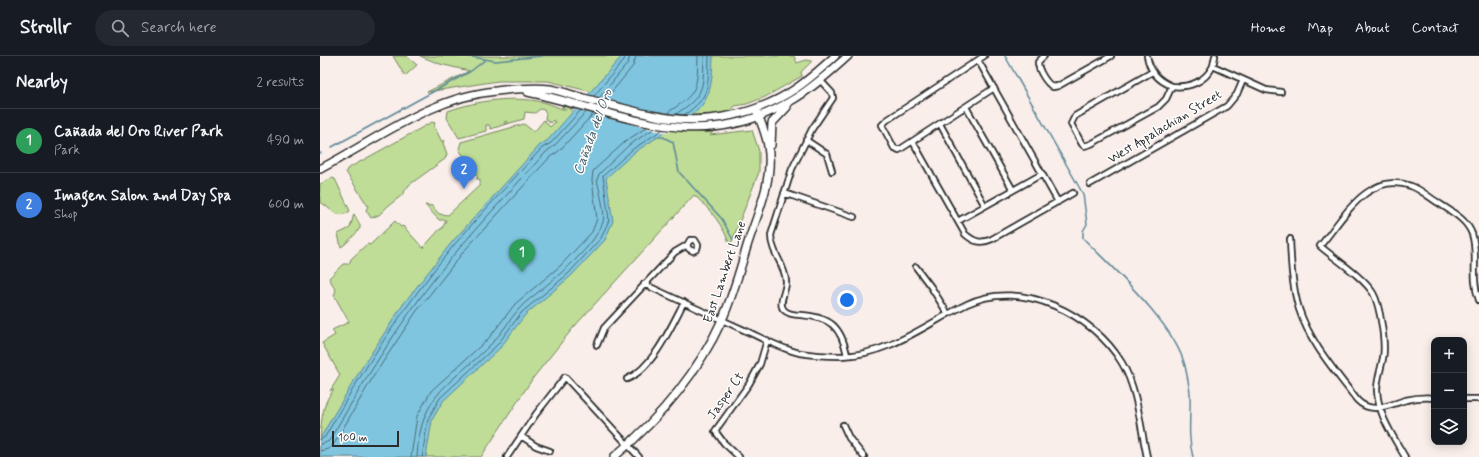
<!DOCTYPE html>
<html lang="en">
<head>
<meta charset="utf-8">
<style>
	:root { --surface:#171b24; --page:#242831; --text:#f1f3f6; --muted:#9ea1a6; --line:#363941; --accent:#1f6fb2 }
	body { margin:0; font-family:Mynerve,sans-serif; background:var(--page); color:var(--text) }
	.controls { position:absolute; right:12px; bottom:12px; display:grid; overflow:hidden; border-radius:8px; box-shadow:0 2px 10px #0003 }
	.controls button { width:36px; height:36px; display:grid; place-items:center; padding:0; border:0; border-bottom:1px solid var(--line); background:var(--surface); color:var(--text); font:20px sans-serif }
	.scale { position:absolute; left:12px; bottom:10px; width:67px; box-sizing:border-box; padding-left:4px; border:2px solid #2b2b2b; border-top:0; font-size:11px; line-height:14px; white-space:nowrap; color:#2b2b2b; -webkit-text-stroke:3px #fff; paint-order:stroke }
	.you { position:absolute; left:527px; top:244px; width:14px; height:14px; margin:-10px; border:3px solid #fff; border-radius:50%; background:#1a73e8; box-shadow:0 0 0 6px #1a73e833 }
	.badge { display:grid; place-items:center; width:26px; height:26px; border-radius:50%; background:var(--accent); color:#fff; font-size:13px; font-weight:700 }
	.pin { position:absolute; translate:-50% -33px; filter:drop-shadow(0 1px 2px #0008) }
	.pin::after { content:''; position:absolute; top:21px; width:14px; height:12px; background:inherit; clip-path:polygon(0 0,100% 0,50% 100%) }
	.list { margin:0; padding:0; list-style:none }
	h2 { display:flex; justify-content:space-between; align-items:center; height:52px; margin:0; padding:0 16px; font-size:17px }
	h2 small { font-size:13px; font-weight:400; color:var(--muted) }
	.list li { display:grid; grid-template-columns:26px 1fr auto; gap:12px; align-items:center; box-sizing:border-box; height:64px; padding:0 16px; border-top:1px solid var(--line) }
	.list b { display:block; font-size:15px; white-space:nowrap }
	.list p { margin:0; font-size:13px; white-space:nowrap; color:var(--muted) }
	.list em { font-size:13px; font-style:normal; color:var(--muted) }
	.icon { flex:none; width:22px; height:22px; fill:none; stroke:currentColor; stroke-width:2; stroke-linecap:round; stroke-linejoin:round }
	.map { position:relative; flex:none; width:1159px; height:401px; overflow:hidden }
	header { display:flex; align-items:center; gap:24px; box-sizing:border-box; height:56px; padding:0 20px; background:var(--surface); border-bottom:1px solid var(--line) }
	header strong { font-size:19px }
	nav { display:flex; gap:22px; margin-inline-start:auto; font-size:14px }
	.search { width:280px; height:36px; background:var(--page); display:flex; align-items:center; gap:10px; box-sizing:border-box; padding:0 14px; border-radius:22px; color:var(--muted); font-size:15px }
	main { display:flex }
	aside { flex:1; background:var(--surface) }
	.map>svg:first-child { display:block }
</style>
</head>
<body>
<header>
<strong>Strollr</strong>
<div class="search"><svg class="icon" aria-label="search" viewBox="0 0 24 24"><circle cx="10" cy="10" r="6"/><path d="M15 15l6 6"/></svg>Search here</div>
<nav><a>Home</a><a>Map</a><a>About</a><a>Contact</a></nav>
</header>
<main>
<aside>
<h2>Nearby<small>2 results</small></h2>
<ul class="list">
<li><span class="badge" style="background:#2e9e5b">1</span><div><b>Cañada del Oro River Park</b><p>Park</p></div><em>490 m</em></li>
<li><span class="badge" style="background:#3f7fe0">2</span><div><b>Imagen Salon and Day Spa</b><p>Shop</p></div><em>600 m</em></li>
</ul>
</aside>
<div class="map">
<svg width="1159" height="401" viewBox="0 0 1159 401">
	<rect width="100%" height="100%" fill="#f9eeea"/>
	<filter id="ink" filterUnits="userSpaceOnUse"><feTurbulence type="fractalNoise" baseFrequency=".025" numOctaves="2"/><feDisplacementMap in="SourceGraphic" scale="8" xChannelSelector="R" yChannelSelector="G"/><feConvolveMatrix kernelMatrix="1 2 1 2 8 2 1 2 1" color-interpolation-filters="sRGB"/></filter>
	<g filter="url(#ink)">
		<!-- green -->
		<path fill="#bfdd96" stroke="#758460" d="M73 0H86L97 9 85 20Z
			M100 0H474L477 7 486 4 492 5 481 16 482 20 445 41 427 48 415 50 390 79 432 74 439 95V116L410 190C404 170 390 153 374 139L253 272 213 322 161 401H0C0 380 0 348 13 335V333L10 335 20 319 2 287 15 279 12 274 29 266 14 239 16 235 9 222 23 208H29L31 203 47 188 50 189 75 165 81 171 83 170 103 192 120 173H122L126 164H119L105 149 112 150 119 158 128 159 160 129V123H156L158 121 148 109 150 104 142 98 139 93 141 86 204 68 214 76 224 64 230 71 235 66 233 64 230 67 225 63 226 57 224 54 220 53 215 57 205 56 204 63 187 68 188 66 185 65 184 68H186L171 73 169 69H166V75L139 82 127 62 128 55C159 44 192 40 223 46 232 48 238 52 246 54L242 52V50L252 53 251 55 259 58 304 44 228 25H178L107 36 149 15 120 8Z
			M112 66 115 67 114 70 122 86 125 84 123 87 127 98 125 103 89 129 81 140 68 150 59 159 51 162 46 154 48 150 26 116 27 113Z
			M12 122 15 123 30 155C17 165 11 152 0 146V128Z
			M34 158 40 169V172C38 176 24 190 21 191L18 178 30 172Z"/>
		<!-- water -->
		<path fill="#7fc5e0" stroke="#5d8798" d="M302 0H393C392 21 393 39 377 55L315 96 286 122 293 165 285 184 251 220 205 259 180 292 123 345 112 364 106 401H0V383L10 365 41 313 84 247 132 186 220 89 228 84Z"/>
		<!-- pier -->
		<path fill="#f9eeea" d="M267 38 331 55 373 60 348 77 337 75 253 53Z"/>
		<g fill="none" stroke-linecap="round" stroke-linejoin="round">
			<!-- shore -->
			<path stroke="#4d6973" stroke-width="1" d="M274 40 304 4 305 0
				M279 42 308 7 310 0
				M286 43 313 10 316 0
				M347 57C377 37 377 36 378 0
				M356 58C385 39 383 33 384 0
				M364 59C391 41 388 29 389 0
				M0 384 5 381C42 314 85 249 134 189 162 156 193 124 222 92L231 87 261 54
				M0 389 9 385C43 327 77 270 119 217 152 175 190 136 226 96L234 90 266 56
				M0 395 8 393 14 388 53 321 96 256 144 195 230 101 239 95 273 58
				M91 401 97 360 111 335 169 282 195 248 240 210 272 176 277 163 272 124 273 115 306 85 327 71
				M97 401C100 335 133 328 173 286 185 274 192 258 206 246 229 227 273 194 283 166 286 158 279 133 277 124L279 118 309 89 335 72
				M102 401 108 363 120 342 177 289 202 256 248 218 281 182 289 164 283 120 313 93 342 74"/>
			<!-- stream -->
			<path stroke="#5d8798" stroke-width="1.5" d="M146 0 176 5 222 0
				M685 0 763 138 767 168 763 175V182C794 214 854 267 865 310 867 319 869 328 870 337 871 359 867 380 873 401
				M336 81H343L353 86 359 116 402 163 413 184
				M12 91 151 15 165 4
				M0 97H1"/>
			<defs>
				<path id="street" d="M664 0 567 64 562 69 574 92 579 94 674 32
					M724 0 718 6C718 14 726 27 733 31L738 30 791 0
					M827 0C830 15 837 24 852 30
					M895 0 893 10 946 34 961 36
					M658 4 738 146
					M832 16 755 60 751 68 762 88 764 90 771 88 838 51 846 43 852 30C869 32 885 26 893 10
					M500 24 512 37 513 42 492 73 472 113 451 179C451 197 465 208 466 225 467 234 457 247 464 254 468 258 476 259 481 259 510 261 521 270 527 299
					M646 51 693 134
					M620 68 665 150
					M486 84 507 98 512 115
					M593 86 645 178C654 186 661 188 672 183L753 137
					M770 128 907 50 917 38 923 24
					M464 137 534 161
					M638 165 722 118
					M970 183C971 206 972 230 979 253 990 287 1016 316 1037 344 1051 359 1069 349 1086 344 1095 342 1105 341 1114 342
					M596 211 611 231 628 258
					M324 228C358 244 391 259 424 274 442 282 461 293 480 297 492 299 508 300 521 300 569 299 606 268 647 248 701 222 774 259 802 307 818 334 820 370 827 401
					M277 289 284 272 355 196 367 189 370 184H375L378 189 377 193 373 195 369 193 367 189
					M307 323C333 312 351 271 364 246
					M1144 343H1159
					M523 369 529 382 544 401
					M201 380 216 390 230 395
					M187 401 216 358 245 321 319 401
					M419 401 404 387 395 375 429 328 440 308 447 284
					M1085 401C1073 380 1058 359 1057 334 1057 323 1061 313 1063 302 1066 288 1060 249 1053 237 1043 221 1015 203 1000 190 1023 163 1048 114 1091 130 1100 133 1109 141 1117 146 1130 155 1146 162 1152 178 1159 198 1150 220 1159 244"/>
				<path id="secondary" d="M208 36C304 57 380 101 474 43 494 31 511 15 528 0
					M451 89 452 67 467 51
					M0 113C56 84 111 41 176 35 193 33 213 31 230 33 241 35 252 39 263 42 287 48 311 55 336 60 384 70 438 59 478 31 491 22 503 11 515 0
					M294 401C339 363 377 319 402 264 413 240 420 213 428 187 438 156 454 123 448 90 446 77 440 65 436 53"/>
			</defs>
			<!-- street casing -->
			<use href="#street" stroke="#2b2b2b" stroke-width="8"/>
			<!-- secondary casing -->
			<use href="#secondary" stroke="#2b2b2b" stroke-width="10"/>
			<!-- street -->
			<use href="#street" stroke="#fff" stroke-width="4.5"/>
			<!-- secondary -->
			<use href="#secondary" stroke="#fff" stroke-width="7"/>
		</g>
	</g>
	<g text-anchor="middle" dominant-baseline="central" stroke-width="3" stroke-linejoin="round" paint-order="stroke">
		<!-- street labels -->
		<g font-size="13" fill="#2b2b2b" stroke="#fff">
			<text transform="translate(845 71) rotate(-31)">West Appalachian Street</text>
			<text transform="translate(405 216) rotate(-71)">East Lambert Lane</text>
			<text transform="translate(406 340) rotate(-55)">Jasper Ct</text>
		</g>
		<!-- water labels -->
		<g font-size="14" font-style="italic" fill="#48616a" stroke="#fff">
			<text transform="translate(273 76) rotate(-70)">Cañada del Oro</text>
		</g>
	</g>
</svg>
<div class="controls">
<button>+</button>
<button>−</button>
<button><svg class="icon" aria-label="layers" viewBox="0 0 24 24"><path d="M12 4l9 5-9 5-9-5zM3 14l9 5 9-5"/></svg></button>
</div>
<div class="scale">100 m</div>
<div class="you"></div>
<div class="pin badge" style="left:202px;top:216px;background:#2e9e5b">1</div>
<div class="pin badge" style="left:144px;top:133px;background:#3f7fe0">2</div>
</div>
</main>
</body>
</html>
